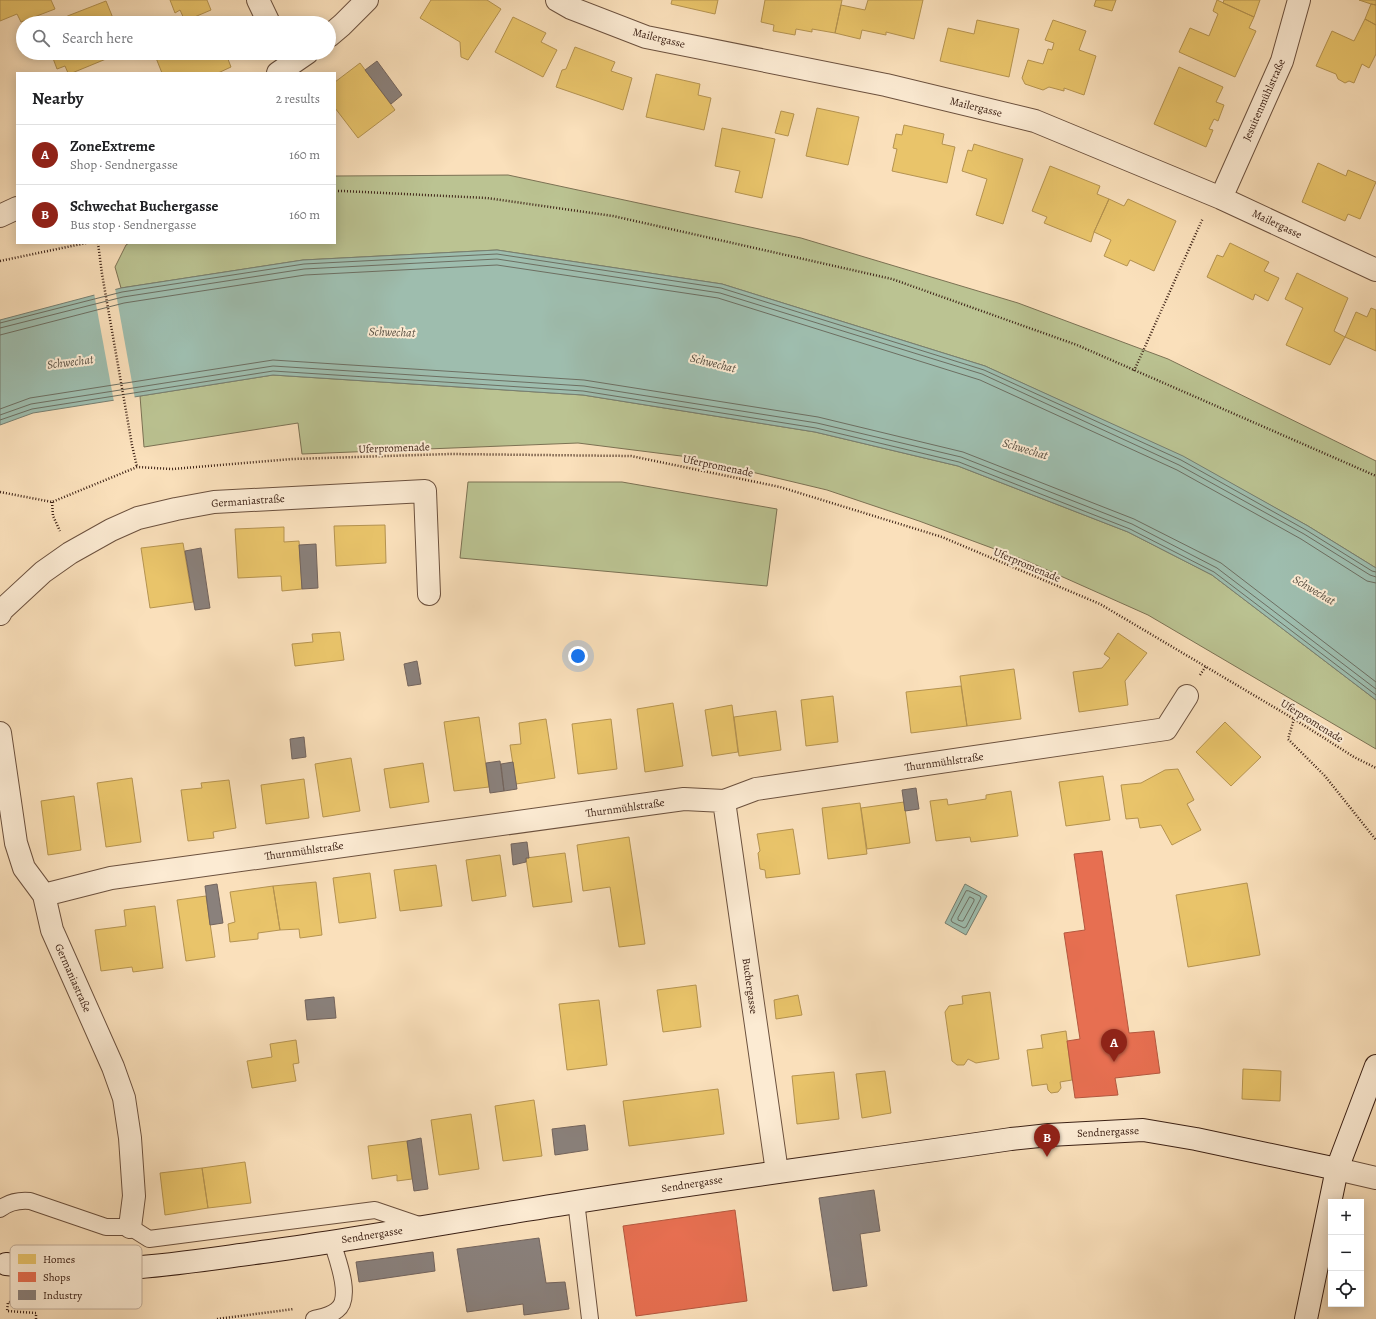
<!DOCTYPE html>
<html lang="en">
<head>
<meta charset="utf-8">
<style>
	:root { --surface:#fff; --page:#f6f6f6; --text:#202124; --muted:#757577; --line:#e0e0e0; --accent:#8f2418 }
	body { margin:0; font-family:Alegreya,serif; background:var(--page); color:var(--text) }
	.controls { position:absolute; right:12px; bottom:12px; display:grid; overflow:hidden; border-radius:0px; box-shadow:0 2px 10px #0003 }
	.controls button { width:36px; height:36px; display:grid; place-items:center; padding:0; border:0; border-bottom:1px solid var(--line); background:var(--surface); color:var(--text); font:20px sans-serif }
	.you { position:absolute; left:578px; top:656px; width:14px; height:14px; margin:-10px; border:3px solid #fff; border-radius:50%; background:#1a73e8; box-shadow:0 0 0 6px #1a73e833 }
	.badge { display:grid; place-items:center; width:26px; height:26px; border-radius:50%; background:var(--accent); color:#fff; font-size:13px; font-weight:700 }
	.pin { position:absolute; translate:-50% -33px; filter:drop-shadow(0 1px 2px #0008) }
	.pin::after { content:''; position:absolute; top:21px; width:14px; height:12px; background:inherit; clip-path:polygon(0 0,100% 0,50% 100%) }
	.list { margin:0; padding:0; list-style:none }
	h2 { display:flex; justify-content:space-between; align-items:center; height:52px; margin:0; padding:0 16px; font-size:17px }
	h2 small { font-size:13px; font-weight:400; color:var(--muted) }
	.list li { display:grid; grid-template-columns:26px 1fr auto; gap:12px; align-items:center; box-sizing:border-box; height:60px; padding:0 16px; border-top:1px solid var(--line) }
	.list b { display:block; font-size:15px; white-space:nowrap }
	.list p { margin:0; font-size:13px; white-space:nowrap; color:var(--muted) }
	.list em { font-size:13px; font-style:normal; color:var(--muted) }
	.icon { flex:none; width:22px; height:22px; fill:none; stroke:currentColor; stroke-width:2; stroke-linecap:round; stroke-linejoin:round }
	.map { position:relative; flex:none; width:1376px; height:1319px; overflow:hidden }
	.search { position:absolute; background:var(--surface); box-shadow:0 2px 10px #0003; left:16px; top:16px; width:320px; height:44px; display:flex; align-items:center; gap:10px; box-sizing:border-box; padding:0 14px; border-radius:22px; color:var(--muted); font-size:15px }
	.panel { position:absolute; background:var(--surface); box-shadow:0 2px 10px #0003; left:16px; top:72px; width:320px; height:172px; border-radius:0px }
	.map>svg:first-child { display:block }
</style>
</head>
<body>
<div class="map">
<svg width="1376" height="1319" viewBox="0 0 1376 1319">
	<rect width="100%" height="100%" fill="#fae0bb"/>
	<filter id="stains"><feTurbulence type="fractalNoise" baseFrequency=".005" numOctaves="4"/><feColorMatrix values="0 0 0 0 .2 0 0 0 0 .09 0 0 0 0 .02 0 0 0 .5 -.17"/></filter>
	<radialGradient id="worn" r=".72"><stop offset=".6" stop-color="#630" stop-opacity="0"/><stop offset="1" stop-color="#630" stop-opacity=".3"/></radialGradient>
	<!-- green -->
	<path fill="#bbc392" stroke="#7c7254" d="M508 175 801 238 1018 303 1168 359 1376 461V568L1308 526 1183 457 985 366 722 284 497 250 303 260 121 288 115 267 126 245 129 243H335V176Z
		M273 375 583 395 815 432 958 466 1128 532 1212 575 1376 700V749L1148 615 1027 561 919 521 827 490 689 457 578 443 302 454 298 423 144 447 140 396Z
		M468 482H622L777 509 767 586 460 558Z"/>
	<!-- water -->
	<path fill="#9ebdae" stroke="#777f71" d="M497 250 722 284 985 366 1183 456 1308 526 1376 568V700L1212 575 1128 532 958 466 815 432 583 395 273 375 33 413 0 425V320L121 288 303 260Z
		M965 884 987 896 966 935 945 923Z"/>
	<!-- pier -->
	<path fill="#fae0bb" d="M115 288 135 399 114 402 94 293Z"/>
	<!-- homes -->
	<path fill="#e9c46a" stroke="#b59350" d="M0 0H51L55 9 21 22 17 14 0 21Z
		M170 0H207L211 10 185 21 180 10 175 13Z
		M431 0H487L501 9 468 60 461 57 460 42 420 18Z
		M672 0H718L715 14 671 4Z
		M765 0H842L835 33 812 29V32L796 29 795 35 773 31 774 25 761 22Z
		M868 0H923L914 39 886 32V35L862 30 860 39 835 33 841 5 865 10Z
		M1096 0H1116L1112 11 1094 6Z
		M1217 0 1254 17 1249 28 1256 31 1235 77 1179 52 1190 28 1209 36 1218 14 1213 11Z
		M1224 0H1260L1254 17 1223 3Z
		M1359 0H1376V5L1371 4Z
		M106 1 115 23H52L70 15Z
		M1371 4 1376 5V25L1365 19Z
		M513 17 546 33 541 42 557 50 543 77 495 52Z
		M1365 19 1376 25V54L1369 68 1362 64 1354 83 1349 81 1345 83 1338 79 1336 74 1316 66 1332 31 1354 41Z
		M977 20 1019 29 1009 77 940 61 948 28 974 34Z
		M1053 20 1086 31 1079 50 1096 56 1084 95 1064 88V91L1049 87 1043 90 1025 84 1022 78 1028 60 1043 64 1048 49 1052 50 1054 43 1045 40Z
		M575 47 615 62 611 71 632 78 623 110 556 87 562 70 566 69Z
		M51 53H104L106 59 72 73H68L65 66 57 69Z
		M154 53H229L226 54 231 67 218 73H162Z
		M360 63 395 110 358 138 335 108V82Z
		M1179 67 1223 87 1216 102 1224 105 1218 121 1214 119 1209 129 1213 130 1206 147 1154 124Z
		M656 74 700 84 698 95 711 98 704 130 646 117Z
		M817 108 859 117 848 165 806 156Z
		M781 111 794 114 788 136 775 133Z
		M904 125 944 134 942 144 955 147 947 183 892 171 897 149 893 148 896 134 902 135Z
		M722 128 775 139 762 198 735 192 740 171 715 166Z
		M974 144 1023 159 1003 224 976 215 987 179 962 171 968 150 972 151Z
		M1318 163 1346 176 1348 170 1376 182 1360 219 1348 214 1345 221 1302 202Z
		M1050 166 1100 186 1097 194 1109 199 1094 232 1091 242 1044 223 1047 217 1032 211Z
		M1109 199 1124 206 1128 199 1176 221 1154 271 1130 260 1127 266 1104 256 1111 240 1094 232Z
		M1230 243 1269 262 1264 271 1279 278 1268 301 1255 294 1253 300 1207 277 1217 255 1223 257Z
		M1297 273 1348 298 1334 331 1345 337 1330 365 1286 345 1303 308 1285 299Z
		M1371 308 1376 310V351L1345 337 1356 312 1367 317Z
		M385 525 386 563 336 566 334 526Z
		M284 527V542L299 541 302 589 282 591 281 576 238 578 235 529Z
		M183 543 193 602 150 608 141 548Z
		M340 632 344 660 295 666 292 644 313 642 312 634Z
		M1118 633 1147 653 1125 681 1128 705 1079 712 1073 672 1102 668 1110 658 1104 654Z
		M1014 669 1021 719 967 726 960 676Z
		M961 686 967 726 911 733 906 692Z
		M833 696 838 742 806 746 801 700Z
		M673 703 683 766 645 772 637 709Z
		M732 705 738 752 712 756 705 710Z
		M776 711 781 750 739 756 734 717Z
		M479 717 489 787 454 791 444 722Z
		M546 719 555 778 516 784 510 745 521 744 519 723Z
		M611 719 617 769 578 774 572 724Z
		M1225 722 1261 757 1231 786 1196 752Z
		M351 758 360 811 323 817 315 764Z
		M423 763 429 802 390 808 384 769Z
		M1178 769 1194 800 1187 804 1201 830 1172 845 1161 825 1140 828 1138 818 1126 819 1121 785 1141 783 1165 770Z
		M1103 776 1110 820 1066 826 1059 782Z
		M132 778 141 842 106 847 97 783Z
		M304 779 309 818 266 824 261 785Z
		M229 780 236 828 213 832 214 838 188 841 181 790 202 788 201 783Z
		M1011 791 1018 836 971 842 970 837 936 841 930 801 947 799 948 805 986 799V795Z
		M74 796 81 850 48 855 41 801Z
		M904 802 910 843 867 849 861 808Z
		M860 803 867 854 828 859 822 808Z
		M793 829 800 874 766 878 765 870 760 869 758 853 760 851 757 834Z
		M629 837 645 944 619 947 610 887 583 891 577 845Z
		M565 853 572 902 533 907 526 858Z
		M500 855 506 896 472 901 466 860Z
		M436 865 442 906 400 911 394 870Z
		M370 873 376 918 339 923 333 878Z
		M316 882 322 935 300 938 299 929 280 930 273 886Z
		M1247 883 1260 955 1188 967 1176 895Z
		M273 886 280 930 258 933V939L230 942 228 924 235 922 230 892Z
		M206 896 215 957 186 961 177 900Z
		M155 906 163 968 133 972 132 967 101 971 95 930 126 926 124 910Z
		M696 985 701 1027 663 1032 657 990Z
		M990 992 999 1059 976 1063 968 1059 964 1065H957L952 1061 945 1012 949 1006 963 1004 962 996Z
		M798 995 802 1015 776 1019 774 1000Z
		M599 1000 607 1065 567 1070 559 1004Z
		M1066 1031 1072 1080 1060 1082 1061 1088 1058 1092 1051 1093 1048 1090 1047 1084 1032 1086 1027 1050 1043 1048 1041 1035Z
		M296 1040 299 1063 293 1064 296 1081 252 1088 247 1061 272 1057 270 1044Z
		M1243 1069 1281 1071 1280 1101 1242 1099Z
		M885 1071 891 1113 862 1118 856 1074Z
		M834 1072 839 1119 797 1124 792 1076Z
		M718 1089 724 1134 629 1146 623 1101Z
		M534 1100 542 1156 503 1161 495 1106Z
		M471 1114 479 1169 439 1175 431 1120Z
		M407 1141 412 1179 397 1181V1175L372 1179 368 1146Z
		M245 1162 251 1203 208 1208 202 1168Z
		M202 1168 208 1208 165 1215 160 1173Z"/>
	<!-- shops -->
	<path fill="#e76f51" stroke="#b4583f" d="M1102 851 1129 1033 1154 1031 1160 1073 1115 1078 1118 1095 1075 1098 1067 1041 1080 1039 1064 933 1085 930 1074 854Z
		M735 1210 747 1301 636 1316 623 1226Z"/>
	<!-- industry -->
	<path fill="#8a817c" stroke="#73645d" d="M377 61 402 95 391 104 365 70Z
		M316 544 318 588 302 589 299 545Z
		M201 548 210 608 195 610 185 551Z
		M417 661 421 684 408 686 404 664Z
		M304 737 306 757 292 759 290 739Z
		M500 761 504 791 490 793 486 763Z
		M513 762 517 789 504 791 501 764Z
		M916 788 919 809 905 811 902 790Z
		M527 842 529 858H526V862L513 865 511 844Z
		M217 884 223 923 210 925 205 886Z
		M334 997 336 1018 307 1020 305 1000Z
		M585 1125 588 1150 555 1155 552 1129Z
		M421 1138 428 1189 414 1191 407 1141Z
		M874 1190 880 1231 860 1234 867 1286 833 1291 819 1198Z
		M539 1238 546 1283 565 1282 569 1309 524 1315 523 1304 467 1312 457 1249Z
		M433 1252 435 1271 359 1282 356 1262Z"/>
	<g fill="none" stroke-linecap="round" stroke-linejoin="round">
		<!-- shore -->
		<path stroke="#6d6f62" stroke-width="1" d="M0 323 122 292 304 264 497 254 721 288 984 370 1181 460 1306 530 1372 571 1376 572
			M0 328 123 297 304 269 497 259 720 293 982 374 1179 465 1304 534 1370 575 1376 577
			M0 335 124 303 305 275 497 265 718 298 980 380 1177 470 1301 539 1367 581 1376 583
			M0 409 30 398 273 360 584 380 818 417 963 452 1134 519 1221 563 1376 682
			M0 415 31 404 273 366 584 386 817 423 961 457 1132 524 1217 568 1376 689
			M0 420 32 409 273 371 583 391 816 428 959 462 1130 529 1214 572 1376 695
			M969 891 980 896 981 898 966 927 964 928 952 922 951 920 966 891Z
			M970 897 974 899V901L963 921H961L958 920V918Z"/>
		<defs>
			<path id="lane" d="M576 1201 590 1319
				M0 1209C9 1202 19 1200 30 1201L106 1227H130L149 1239 375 1210 422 1226
				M314 1319C322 1317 330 1316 337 1310 353 1298 337 1258 332 1242"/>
			<path id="street" d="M258 0 269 23
				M557 0 571 8 646 37 886 85 1035 121 1221 198 1376 270
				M329 36 342 25 367 0
				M278 73 307 53
				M1221 198 1282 61 1299 0
				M0 216 17 208
				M0 614 2 610 43 572 70 553 111 530 138 518 176 509 214 502 425 491 429 594
				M0 733 16 843 24 868 44 895 52 930 113 1067 124 1098 130 1138 134 1196 130 1227
				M724 801 777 1172
				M44 895 111 878 684 799 724 801 756 789 1166 729 1187 696
				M1337 1169 1376 1178"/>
			<path id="secondary" d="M6 1264C47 1268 87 1271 128 1268 175 1265 223 1257 270 1251 356 1239 441 1224 526 1210 687 1183 849 1163 1011 1139L1049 1135 1143 1130 1196 1139 1337 1169
				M1306 1319 1337 1169 1376 1066"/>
		</defs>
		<!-- lane casing -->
		<use href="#lane" stroke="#6c513e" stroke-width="18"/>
		<!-- street casing -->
		<use href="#street" stroke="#6c513e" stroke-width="24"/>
		<!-- secondary casing -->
		<use href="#secondary" stroke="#3c2115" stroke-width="24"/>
		<!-- path -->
		<path stroke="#3c2115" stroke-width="2.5" stroke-dasharray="1 2" stroke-linecap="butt" d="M335 191H343L487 198 613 216 892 279 1077 345 1376 476
			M98 243 102 274 132 445 137 467
			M0 261 86 243
			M1134 371 1203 218
			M0 492 52 502 137 467 172 469 293 459 450 454 631 456 780 487 942 537 1100 604 1294 719 1354 757 1376 768
			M52 502 53 516 60 531
			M1200 675 1206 666
			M1294 719 1288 739 1325 776 1376 840
			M36 1319V1313L7 1311 8 1302 36 1304 37 1292
			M217 1319 294 1309"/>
		<!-- lane -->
		<use href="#lane" stroke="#fcebd3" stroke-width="16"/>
		<!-- street -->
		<use href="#street" stroke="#fcebd3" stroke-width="22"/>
		<!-- secondary -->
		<use href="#secondary" stroke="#fcebd3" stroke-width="22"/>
	</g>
	<g text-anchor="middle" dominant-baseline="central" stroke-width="4" stroke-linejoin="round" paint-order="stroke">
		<!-- street labels -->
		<g font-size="11" fill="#3c2115" stroke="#fcebd3">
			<text transform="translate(659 38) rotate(14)">Mailergasse</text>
			<text transform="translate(1264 100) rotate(-66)">Jesuitenmühlstraße</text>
			<text transform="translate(976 107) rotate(14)">Mailergasse</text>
			<text transform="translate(1277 224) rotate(25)">Mailergasse</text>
			<text transform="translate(394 448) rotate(-2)">Uferpromenade</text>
			<text transform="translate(718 466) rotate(12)">Uferpromenade</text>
			<text transform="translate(248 501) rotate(-4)">Germaniastraße</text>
			<text transform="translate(1027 565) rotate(23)">Uferpromenade</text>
			<text transform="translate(1312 721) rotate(32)">Uferpromenade</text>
			<text transform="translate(944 762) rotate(-8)">Thurnmühlstraße</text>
			<text transform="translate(625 808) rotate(-8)">Thurnmühlstraße</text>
			<text transform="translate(304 851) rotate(-8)">Thurnmühlstraße</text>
			<text transform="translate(73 978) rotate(66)">Germaniastraße</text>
			<text transform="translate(750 986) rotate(82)">Buchergasse</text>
			<text transform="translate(1108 1132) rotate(-3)">Sendnergasse</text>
			<text transform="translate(692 1184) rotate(-9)">Sendnergasse</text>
			<text transform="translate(372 1235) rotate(-9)">Sendnergasse</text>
		</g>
		<!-- water labels -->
		<g font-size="12" font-style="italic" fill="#595043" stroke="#fcebd3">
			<text transform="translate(392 332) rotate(2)">Schwechat</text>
			<text transform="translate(70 362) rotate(-7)">Schwechat</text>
			<text transform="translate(713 363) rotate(14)">Schwechat</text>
			<text transform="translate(1025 449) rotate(17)">Schwechat</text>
			<text transform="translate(1314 590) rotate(31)">Schwechat</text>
		</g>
	</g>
	<!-- legend -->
	<rect x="10" y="1245" width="132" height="64" rx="6" fill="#fcebd3" stroke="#c2ae9a" stroke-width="1"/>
	<rect x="18" y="1254" width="18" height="10" fill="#e9c46a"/>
	<rect x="18" y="1272" width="18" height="10" fill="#e76f51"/>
	<rect x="18" y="1290" width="18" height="10" fill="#8a817c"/>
	<g font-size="11" fill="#3c2115">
		<text x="43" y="1263">Homes</text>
		<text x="43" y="1281">Shops</text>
		<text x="43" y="1299">Industry</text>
	</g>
	<rect width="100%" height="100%" filter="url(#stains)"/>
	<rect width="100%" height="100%" fill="url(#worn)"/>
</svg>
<div class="controls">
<button>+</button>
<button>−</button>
<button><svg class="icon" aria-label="locate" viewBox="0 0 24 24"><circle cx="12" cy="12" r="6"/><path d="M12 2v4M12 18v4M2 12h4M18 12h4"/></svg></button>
</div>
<div class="you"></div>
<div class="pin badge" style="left:1114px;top:1062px">A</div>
<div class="pin badge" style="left:1047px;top:1157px">B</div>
<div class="search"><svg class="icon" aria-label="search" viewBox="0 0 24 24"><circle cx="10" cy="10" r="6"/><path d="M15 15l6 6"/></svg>Search here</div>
<section class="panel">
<h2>Nearby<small>2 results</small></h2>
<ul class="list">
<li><span class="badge">A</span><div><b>ZoneExtreme</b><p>Shop · Sendnergasse</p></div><em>160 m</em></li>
<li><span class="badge">B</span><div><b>Schwechat Buchergasse</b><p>Bus stop · Sendnergasse</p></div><em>160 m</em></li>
</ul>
</section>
</div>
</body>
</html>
